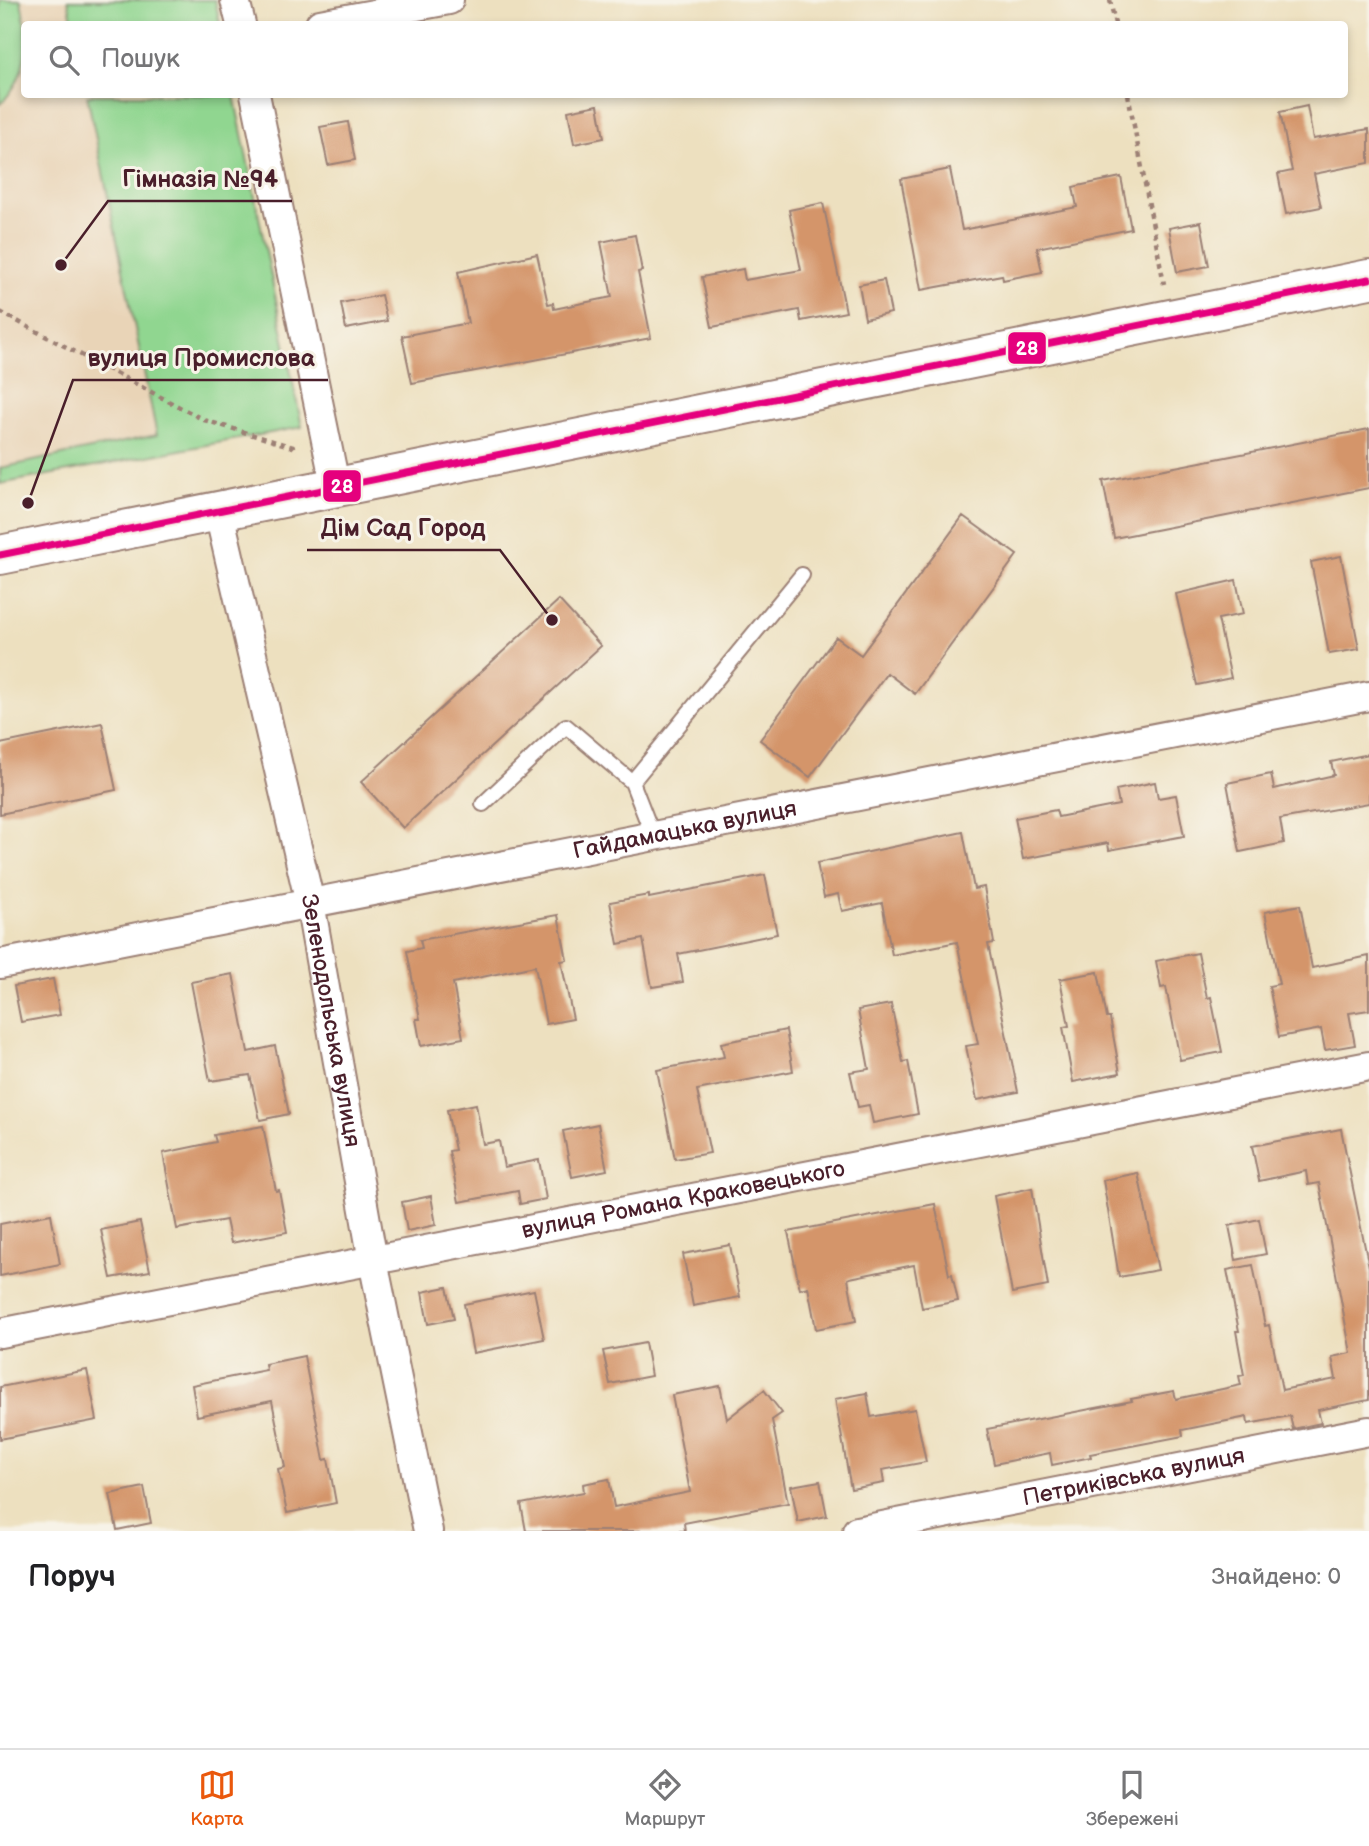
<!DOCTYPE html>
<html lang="uk">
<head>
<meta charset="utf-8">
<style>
	:root { --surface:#fff; --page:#f6f6f6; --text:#202124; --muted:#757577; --line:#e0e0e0; --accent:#ea580c }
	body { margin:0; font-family:"Balsamiq Sans",sans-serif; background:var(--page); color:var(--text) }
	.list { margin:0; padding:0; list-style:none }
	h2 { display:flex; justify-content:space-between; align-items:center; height:91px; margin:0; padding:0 28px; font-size:30px }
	h2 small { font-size:23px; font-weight:400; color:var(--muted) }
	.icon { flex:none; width:38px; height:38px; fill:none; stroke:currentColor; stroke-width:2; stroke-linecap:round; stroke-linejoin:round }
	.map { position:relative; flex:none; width:1369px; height:1531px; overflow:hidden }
	.search { position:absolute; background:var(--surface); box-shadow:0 4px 10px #0003; left:21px; right:21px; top:21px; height:77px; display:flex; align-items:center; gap:18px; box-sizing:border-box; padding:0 24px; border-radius:7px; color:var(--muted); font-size:26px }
	.sheet { height:217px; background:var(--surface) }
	nav { display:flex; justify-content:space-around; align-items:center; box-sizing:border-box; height:98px; border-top:2px solid var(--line); background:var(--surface); font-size:19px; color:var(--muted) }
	nav a { display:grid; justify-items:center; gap:4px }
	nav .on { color:var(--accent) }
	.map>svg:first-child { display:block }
</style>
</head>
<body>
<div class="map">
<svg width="1369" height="1531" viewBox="0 0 1369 1531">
	<rect width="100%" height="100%" fill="#f7f3e8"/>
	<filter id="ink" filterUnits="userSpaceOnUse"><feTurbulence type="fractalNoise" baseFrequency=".0143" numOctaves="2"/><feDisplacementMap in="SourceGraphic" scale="14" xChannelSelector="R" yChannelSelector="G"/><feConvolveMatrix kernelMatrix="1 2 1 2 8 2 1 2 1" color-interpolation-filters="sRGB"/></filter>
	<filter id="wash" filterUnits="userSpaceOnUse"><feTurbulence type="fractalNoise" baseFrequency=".00686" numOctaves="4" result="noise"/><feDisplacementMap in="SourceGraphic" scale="28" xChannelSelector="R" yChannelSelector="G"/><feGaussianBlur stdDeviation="1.57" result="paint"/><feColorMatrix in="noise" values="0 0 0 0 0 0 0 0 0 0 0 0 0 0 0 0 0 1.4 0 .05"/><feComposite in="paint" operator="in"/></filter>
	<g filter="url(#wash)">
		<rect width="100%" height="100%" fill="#ede0bf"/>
		<!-- built -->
		<path fill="#e9d4b7" d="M0 0H68L73 24H24V94L87 95 157 436 0 468Z"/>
		<!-- green -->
		<path fill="#90d690" stroke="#6d7a5e" stroke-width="2" d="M0 0H21C28 38 31 75 0 104Z
			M68 0H215L220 24H73Z
			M87 95H234L302 427 0 484V468L157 435Z"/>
		<g id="blocks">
			<!-- building -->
			<path fill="#d4956a" d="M598 105 604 138 574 144 568 111Z
				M1307 106 1313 139 1369 129V163L1314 174 1321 207 1286 214 1278 174 1292 171 1280 112Z
				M348 122 355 160 328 165 320 127Z
				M950 169 962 230 1077 207 1073 187 1121 177 1131 229 1037 248 1042 272 1003 280 1002 275 921 290 901 179Z
				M823 203 846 312 801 321 799 310 712 327 702 277 743 269 745 280 801 270 789 210Z
				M1201 222 1209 266 1177 272 1169 228Z
				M635 235 642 271 638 272 651 338 412 383 402 336 468 323 458 272 537 254 548 304 553 303 554 309 612 297 601 242Z
				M884 280 891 313 865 319 859 285Z
				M381 295 387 321 346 329 341 303Z
				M1369 429V488L1114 538 1103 481Z
				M963 516 1017 555 915 694 887 673 810 777 760 740 836 637 861 655Z
				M1341 556 1359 649 1329 654 1311 562Z
				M1236 580 1243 614 1218 619 1231 678 1197 685 1176 594Z
				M559 600 601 646 403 828 361 782Z
				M102 723 116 790 0 814V744Z
				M1369 754V803L1280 819 1284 843 1240 852 1227 783 1271 774 1274 789 1334 775 1331 762Z
				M1155 782 1158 798 1176 795 1184 836 1109 850 1108 843 1023 859 1015 818 1056 810 1058 817 1119 805 1116 790Z
				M963 832 974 889 984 887 994 943 988 944 1018 1092 977 1100 966 1046 978 1044 957 942 892 955 882 903 842 911 838 894 824 897 817 863Z
				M765 875 777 934 678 954 683 982 652 987 643 939 618 944 610 902 649 895V898Z
				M1300 905 1312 968 1369 956V1010L1349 1013 1355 1045 1325 1050 1321 1029 1279 1037 1269 986 1279 984 1265 912Z
				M558 915 567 960 561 961 573 1019 546 1024 535 966 453 983 463 1038 421 1046 416 1019H420L407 951 422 948 420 940Z
				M1198 953 1207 998 1211 997 1222 1052 1180 1060 1166 987 1161 988 1156 961Z
				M1098 972 1107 1018H1110L1120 1073 1073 1082 1063 1027 1069 1026 1060 979Z
				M233 974 248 1052 275 1046 289 1114 260 1120 250 1075 210 1081 191 982Z
				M53 979 60 1015 21 1022 14 986Z
				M891 1004 903 1062 908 1061 918 1114 873 1123 869 1105 858 1107 850 1072 869 1069 858 1010Z
				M786 1030 793 1071 697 1090 710 1153 675 1159 657 1070 724 1057 721 1043Z
				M476 1104 483 1144 499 1141 504 1167 539 1160 546 1199 520 1204 518 1191 459 1202 449 1151 455 1150 447 1110Z
				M598 1124 607 1170 572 1177 563 1131Z
				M263 1126 276 1191 279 1190 287 1232 231 1243 226 1220 177 1229 163 1153 216 1142 214 1135Z
				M1341 1129 1369 1267V1400L1318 1410 1321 1423 1293 1429 1290 1416 1248 1424 1247 1417 1182 1430 1183 1436 1090 1454 1091 1457 1052 1465 1050 1453 994 1464 987 1429 1132 1401 1131 1399 1174 1391 1176 1399 1241 1385 1239 1376 1244 1375 1236 1331H1239L1227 1270 1253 1265 1265 1326 1269 1325 1282 1390 1336 1379 1332 1357 1351 1353 1319 1183 1308 1185 1306 1171 1259 1181 1252 1146Z
				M1138 1173 1158 1270 1119 1277 1103 1180Z
				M1032 1188 1048 1286 1012 1293 994 1196Z
				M431 1196 436 1225 407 1231 402 1202Z
				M935 1204 949 1275 952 1274 958 1301 922 1308 914 1265 850 1278 848 1279 856 1321 816 1329 808 1287 800 1289 788 1232Z
				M51 1214 60 1264 0 1276V1224Z
				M1259 1219 1266 1254 1236 1260 1229 1226Z
				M140 1222 150 1271 111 1278 101 1230Z
				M730 1245 740 1297 693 1306 683 1254Z
				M447 1287 454 1319 428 1324 422 1292Z
				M534 1290 544 1339 473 1353 464 1304Z
				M645 1343 651 1376 610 1384 603 1351Z
				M304 1356 324 1460 328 1459 336 1503 287 1513 278 1469 285 1467 272 1401 197 1416 192 1385 266 1370 265 1364Z
				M87 1370 97 1420 0 1439V1387Z
				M720 1386 727 1419 764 1390 782 1413 772 1420 788 1503 684 1523 685 1531H526L521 1504 584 1492 583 1484 609 1479 614 1507 690 1492 672 1395Z
				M867 1393 871 1417 915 1409 926 1462 882 1470 884 1483 851 1489 835 1399Z
				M820 1481 827 1516 798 1522 791 1486Z
				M144 1487 151 1523 117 1530 110 1494Z"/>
		</g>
	</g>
	<g filter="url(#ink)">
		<use href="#blocks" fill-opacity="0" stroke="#9c8075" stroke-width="2"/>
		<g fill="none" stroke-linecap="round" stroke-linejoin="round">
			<defs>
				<path id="lane" d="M632 782 802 575
					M483 804 566 726 632 782 653 836"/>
				<g id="street">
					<path d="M235 0 241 24"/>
					<path d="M320 24 449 0"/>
					<path d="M255 94 336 489"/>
					<path id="s1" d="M219 513 310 903 373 1261 428 1531"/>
					<path id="s2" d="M0 964 1369 696"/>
					<path id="s3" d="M0 1333 1369 1066"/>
					<path id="s4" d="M857 1531 1369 1431"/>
				</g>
				<path id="secondary" d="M0 555 1369 279"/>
			</defs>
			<!-- lane casing -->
			<use href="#lane" stroke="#9c8075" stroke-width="18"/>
			<!-- street casing -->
			<use href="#street" stroke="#9c8075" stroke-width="32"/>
			<!-- secondary casing -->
			<use href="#secondary" stroke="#9c8075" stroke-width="42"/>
			<!-- path -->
			<path stroke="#9c8075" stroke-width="4.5" stroke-dasharray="5 5" stroke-linecap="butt" d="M1110 0 1115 24
				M1128 94 1164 284
				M0 312 204 420 293 447 296 450"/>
			<!-- lane -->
			<use href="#lane" stroke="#fff" stroke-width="14"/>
			<!-- street -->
			<use href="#street" stroke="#fff" stroke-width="28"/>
			<!-- secondary -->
			<use href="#secondary" stroke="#fff" stroke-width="38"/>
			<defs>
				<path id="bus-1" d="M0 555 1369 279"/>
			</defs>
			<!-- bus-1 casing -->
			<use href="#bus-1" stroke="#f7f3e8" stroke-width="12"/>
			<!-- bus-1 -->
			<use href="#bus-1" stroke="#e5007d" stroke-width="7"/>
		</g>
	</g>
	<g text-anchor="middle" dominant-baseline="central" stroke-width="6" stroke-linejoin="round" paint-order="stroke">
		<!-- street labels -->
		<g font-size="23" fill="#4a1f2b" stroke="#f7f3e8">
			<text stroke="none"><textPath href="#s2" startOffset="698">Гайдамацька вулиця</textPath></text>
			<text stroke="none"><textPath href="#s1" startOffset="520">Зеленодольська вулиця</textPath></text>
			<text stroke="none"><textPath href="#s3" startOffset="696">вулиця Романа Краковецького</textPath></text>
			<text stroke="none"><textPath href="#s4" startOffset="282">Петриківська вулиця</textPath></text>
		</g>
	</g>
	<!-- callouts -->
	<path fill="none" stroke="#4a1f2b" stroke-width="2.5" d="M61 265L108 201H292M28 503L73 380H328M552 620L500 550H307"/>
	<g fill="#4a1f2b" stroke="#f7f3e8" stroke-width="2.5">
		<circle cx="61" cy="265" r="7"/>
		<circle cx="28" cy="503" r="7"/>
		<circle cx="552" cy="620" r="7"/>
	</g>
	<g font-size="24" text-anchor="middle" font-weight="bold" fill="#4a1f2b" stroke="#f7f3e8" stroke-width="6" stroke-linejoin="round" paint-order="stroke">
		<text x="200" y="187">Гімназія №94</text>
		<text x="201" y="366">вулиця Промислова</text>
		<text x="403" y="536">Дім Сад Город</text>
	</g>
	<g stroke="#f7f3e8" stroke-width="2.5">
		<rect x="1007" y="331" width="40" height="34" rx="7" fill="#e5007d"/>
		<rect x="322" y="469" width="40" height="34" rx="7" fill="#e5007d"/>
	</g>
	<g font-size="19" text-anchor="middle" font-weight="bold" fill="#fff">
		<text x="1027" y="355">28</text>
		<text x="342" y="493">28</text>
	</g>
</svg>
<div class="search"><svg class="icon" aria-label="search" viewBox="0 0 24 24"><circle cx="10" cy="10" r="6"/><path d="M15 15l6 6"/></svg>Пошук</div>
</div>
<section class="sheet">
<h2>Поруч<small>Знайдено: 0</small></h2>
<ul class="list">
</ul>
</section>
<nav>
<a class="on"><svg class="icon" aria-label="map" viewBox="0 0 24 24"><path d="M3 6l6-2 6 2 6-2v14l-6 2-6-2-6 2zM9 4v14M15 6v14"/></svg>Карта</a>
<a><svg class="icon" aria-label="directions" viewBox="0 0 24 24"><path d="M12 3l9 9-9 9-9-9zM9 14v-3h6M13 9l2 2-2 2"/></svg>Маршрут</a>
<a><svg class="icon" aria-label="saved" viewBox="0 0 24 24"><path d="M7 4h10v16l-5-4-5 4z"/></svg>Збережені</a>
</nav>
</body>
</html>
